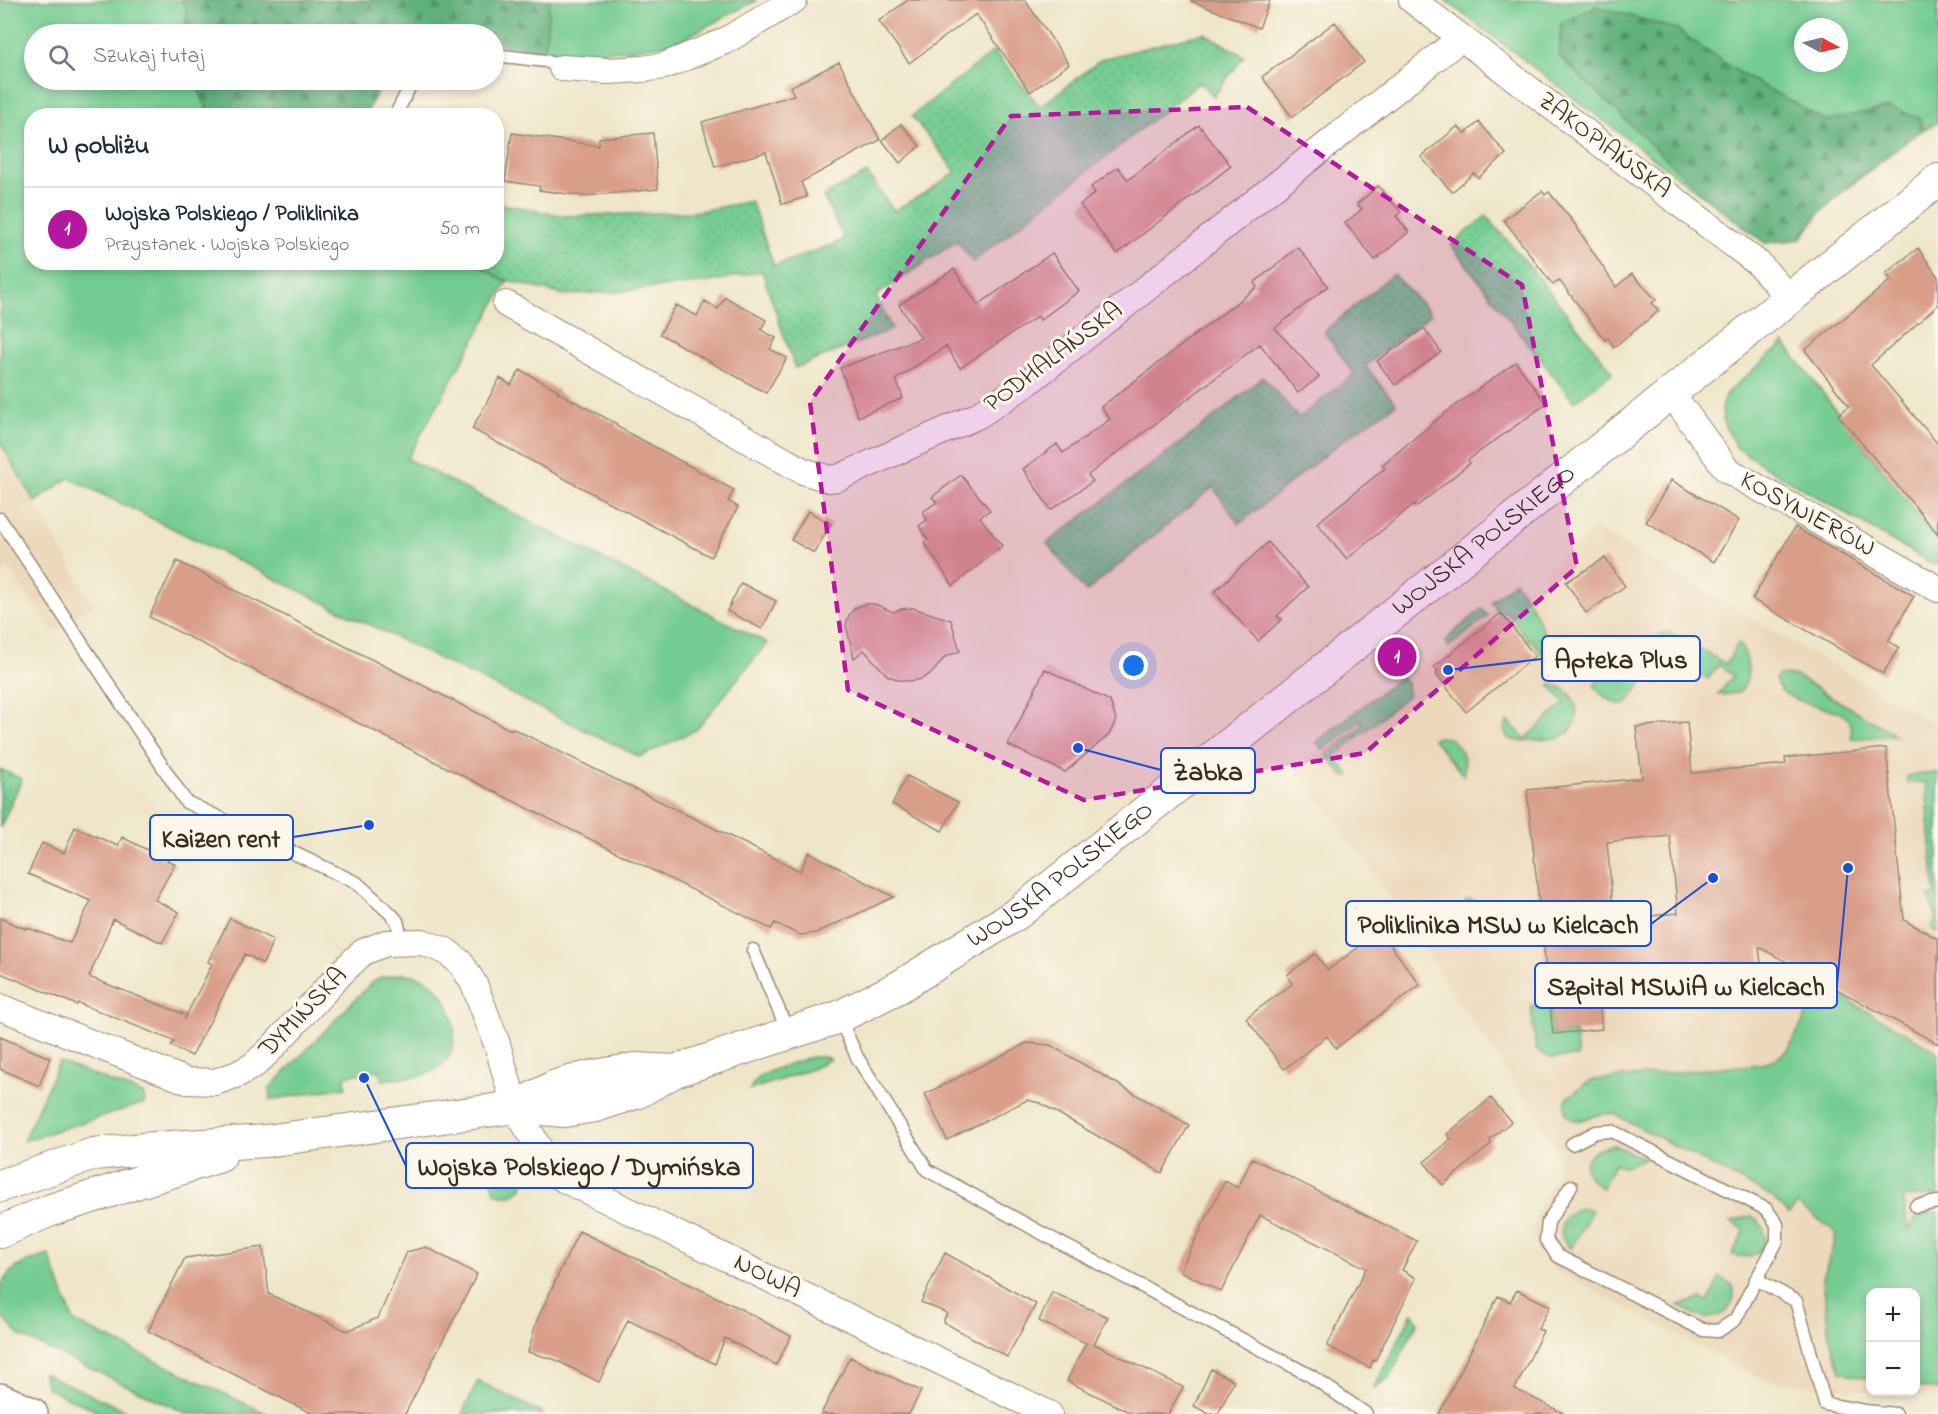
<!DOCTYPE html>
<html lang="pl">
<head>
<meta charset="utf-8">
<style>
	:root { --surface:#fff; --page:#f6f6f7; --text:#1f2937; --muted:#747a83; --line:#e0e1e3; --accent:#b5179e }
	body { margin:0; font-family:"Indie Flower",sans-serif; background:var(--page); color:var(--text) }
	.controls { position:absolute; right:18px; bottom:18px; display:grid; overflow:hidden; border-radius:12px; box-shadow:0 3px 9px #0003 }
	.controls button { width:54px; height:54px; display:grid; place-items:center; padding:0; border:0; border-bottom:2px solid var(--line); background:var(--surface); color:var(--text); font:30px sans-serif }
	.compass { position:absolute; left:1794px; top:18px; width:54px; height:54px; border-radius:50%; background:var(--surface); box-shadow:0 3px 9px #0003; rotate:97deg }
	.you { position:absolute; left:1134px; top:666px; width:21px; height:21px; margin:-15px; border:4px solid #fff; border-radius:50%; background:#1a73e8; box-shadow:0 0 0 9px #1a73e833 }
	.badge { display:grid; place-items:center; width:39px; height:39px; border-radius:50%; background:var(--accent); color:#fff; font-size:20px; font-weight:700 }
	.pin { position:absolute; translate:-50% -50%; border:3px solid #fff; box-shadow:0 2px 6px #0006 }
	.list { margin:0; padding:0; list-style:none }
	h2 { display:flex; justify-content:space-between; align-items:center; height:78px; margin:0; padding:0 24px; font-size:26px }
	h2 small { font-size:20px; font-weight:400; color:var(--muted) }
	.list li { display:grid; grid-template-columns:39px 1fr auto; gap:18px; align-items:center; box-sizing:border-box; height:84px; padding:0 24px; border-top:2px solid var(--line) }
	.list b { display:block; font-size:22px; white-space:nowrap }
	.list p { margin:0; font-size:20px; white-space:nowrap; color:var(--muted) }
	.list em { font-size:20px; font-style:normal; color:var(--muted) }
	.icon { flex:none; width:33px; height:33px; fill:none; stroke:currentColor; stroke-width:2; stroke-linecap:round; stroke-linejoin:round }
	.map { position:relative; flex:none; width:1938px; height:1414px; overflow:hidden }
	.search { position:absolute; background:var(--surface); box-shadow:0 3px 9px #0003; left:24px; top:24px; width:480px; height:66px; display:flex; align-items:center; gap:15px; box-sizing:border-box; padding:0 21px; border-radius:33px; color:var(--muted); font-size:22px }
	.panel { position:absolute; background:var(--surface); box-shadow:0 3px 9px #0003; left:24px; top:108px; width:480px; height:162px; border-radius:24px }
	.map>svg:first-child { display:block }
</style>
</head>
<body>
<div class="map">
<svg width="1938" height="1414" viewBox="0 0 1938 1414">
	<defs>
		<pattern id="forest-firs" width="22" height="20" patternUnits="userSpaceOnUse" patternTransform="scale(1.5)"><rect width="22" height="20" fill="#5fb07c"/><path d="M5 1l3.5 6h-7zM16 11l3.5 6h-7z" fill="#508f65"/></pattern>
		<pattern id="garden-dots" width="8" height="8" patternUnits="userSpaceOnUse" patternTransform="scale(1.5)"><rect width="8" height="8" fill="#74cc92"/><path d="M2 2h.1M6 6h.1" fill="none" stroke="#65af7d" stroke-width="1.8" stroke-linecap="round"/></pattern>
	</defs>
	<rect width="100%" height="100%" fill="#fbf7ec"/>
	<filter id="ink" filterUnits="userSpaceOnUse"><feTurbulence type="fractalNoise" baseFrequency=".0167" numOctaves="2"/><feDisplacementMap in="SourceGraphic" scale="12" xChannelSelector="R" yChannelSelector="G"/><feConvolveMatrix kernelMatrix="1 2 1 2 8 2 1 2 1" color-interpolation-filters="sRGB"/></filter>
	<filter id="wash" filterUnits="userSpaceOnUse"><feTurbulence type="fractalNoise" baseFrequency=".008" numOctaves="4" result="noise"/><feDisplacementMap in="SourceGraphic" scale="24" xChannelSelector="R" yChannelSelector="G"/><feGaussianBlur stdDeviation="1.35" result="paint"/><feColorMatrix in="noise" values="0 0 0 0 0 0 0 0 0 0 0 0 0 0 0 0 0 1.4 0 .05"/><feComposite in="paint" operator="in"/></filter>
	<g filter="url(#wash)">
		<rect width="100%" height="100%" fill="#efe6c9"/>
		<!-- built -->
		<path fill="#ecd8ba" d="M0 442 93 605 53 632 7 568 0 585Z
			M1595 528 1938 726V1397L1879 1392H1916V1292H1870V1391L1762 1380 1557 1271 1544 1259 1536 1249 1532 1233 1539 1207 1557 1172 1558 1156 1552 1140 1370 868 1295 769 1514 592 1524 598 1546 581 1544 571Z"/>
		<!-- grass -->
		<path fill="#74cc92" stroke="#587b58" stroke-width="1.5" fill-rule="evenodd" d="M0 0H757L675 43 628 50 568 53 494 44V34H34V80H383L365 115 32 116V262H474L507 282 407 459 767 643 696 730 640 757 69 478 35 502 0 442Z
			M1445 0H1938V122L1915 134 1832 201 1818 215 1801 239 1765 243ZM1803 27H1839V63H1803Z
			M1784 343 1930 531 1938 525V565L1927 561 1766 467 1736 447 1723 422 1722 404 1728 392Z
			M1515 581C1525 594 1543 625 1546 641 1547 646 1546 650 1543 655L1532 640 1529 641 1506 611 1500 615 1491 602Z
			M1482 609 1488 616 1449 647 1445 642 1455 631Z
			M1665 632 1674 634 1726 664 1738 643C1749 652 1753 685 1738 692 1732 695 1724 694 1718 695L1733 676 1719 665 1708 679 1698 672 1691 681 1681 673 1674 682 1665 675 1657 684 1647 676 1625 705C1611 703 1601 696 1594 685L1612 666Z
			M1779 675 1796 676 1896 735 1851 739C1851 735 1852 729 1851 725 1846 701 1783 711 1775 679Z
			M1401 677 1407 683 1408 695 1334 757 1350 775 1344 777 1326 755 1363 725 1361 720 1323 750 1316 742Z
			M1551 684C1555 685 1560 687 1564 689 1581 700 1581 727 1563 736 1555 740 1544 739 1535 740 1526 740 1517 743 1508 738L1504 729 1508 721 1525 739 1565 703 1549 685Z
			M1437 737 1449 738C1461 746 1468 761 1463 775L1433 739Z
			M1938 772V933L1931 929 1937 917 1928 897 1935 894 1926 783H1907V776Z
			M1470 899 1478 902 1480 924 1466 936 1459 939 1460 941 1456 945 1451 944 1439 925 1441 920 1456 941 1479 921 1465 901Z
			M399 974C404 974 412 974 417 976 455 987 472 1057 429 1073 416 1078 396 1078 382 1080L380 1070 345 1076 346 1087 270 1100 269 1089 371 983 380 978Z
			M1830 990 1938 1052V1195L1903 1197 1908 1229 1919 1215 1938 1212V1390L1916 1387V1292H1870V1378L1840 1372 1829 1335 1823 1278 1837 1233 1797 1204 1789 1214 1772 1197 1616 1115C1594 1107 1579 1133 1565 1112L1566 1099 1584 1085 1594 1080 1761 1064 1775 1059 1788 1050 1816 997Z
			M1531 1005 1550 1008 1553 1034 1575 1032 1578 1057 1550 1058 1536 1049Z
			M811 1057H825L830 1059 812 1069 750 1090C756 1070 793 1064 811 1057Z
			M59 1062 143 1094 145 1103 23 1141Z
			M1614 1145 1645 1159 1622 1167 1615 1163 1602 1188C1573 1172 1585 1148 1614 1145Z
			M486 1155 525 1176C524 1194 510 1199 495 1193Z
			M1581 1208 1592 1210 1571 1249C1554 1235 1561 1213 1581 1208Z
			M1751 1216C1767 1223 1772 1248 1752 1255 1746 1258 1739 1256 1732 1255L1745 1230 1730 1222Z
			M49 1255 74 1322 267 1414H188L20 1336 0 1315C0 1308 0 1298 0 1290 6 1266 29 1261 49 1255Z
			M1720 1277 1733 1286C1738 1304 1724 1319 1705 1318 1696 1317 1686 1309 1678 1305L1701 1299 1708 1302Z
			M1412 1313 1418 1322 1390 1377 1374 1388Z
			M43 1373 133 1414H103L47 1388Z
			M478 1381 544 1414H462Z"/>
		<!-- forest -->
		<path fill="url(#forest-firs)" stroke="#4d6d4d" stroke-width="1.5" d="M181 0H550L545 50 494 44V34H185L186 8Z
			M1596 6 1676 29 1736 71 1826 121 1889 107 1919 118 1924 129 1862 175 1832 201 1818 215 1801 239 1765 243 1711 202 1559 56 1561 23Z
			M194 80H383L365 116 210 115Z"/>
		<!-- garden -->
		<path fill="url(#garden-dots)" stroke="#587b58" stroke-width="1.5" d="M1204 33 1244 56 1214 96 1200 82 973 262 957 241 876 296 892 329 795 368 762 271 709 282 613 292 564 295 503 279 474 263 496 262 497 203 566 216 694 212 751 201 774 266 834 244 844 239 823 196 867 173 894 211 923 194 956 172 912 116 994 51 1040 107 1102 59Z
			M1486 216 1526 262 1613 372 1574 402 1451 245Z
			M1393 274 1431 314 1365 366 1396 404 1346 438 1239 524 1213 487 1086 592 1047 543 1206 424 1263 377 1299 418 1354 374 1324 332Z
			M0 769 22 779 0 828Z"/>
		<g id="blocks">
			<!-- building -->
			<path fill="#d99e89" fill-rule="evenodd" d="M908 0H1025L1069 64 1030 92 976 14 909 63 879 21Z
				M1192 0H1270L1259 28 1191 1Z
				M1335 22 1364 62 1292 117 1262 77Z
				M839 62 880 140 801 182 807 197 782 204 766 152 715 167 702 122 794 95 790 87Z
				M1479 122 1506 154 1478 178 1474 173 1452 192 1421 157 1458 126 1465 134Z
				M901 124 920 146 900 163 882 140Z
				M1199 125 1231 166 1117 254 1080 205 1095 193 1091 187 1118 167 1128 180Z
				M512 133 599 146V138L653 133 658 189 584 196 539 190 540 186 505 181Z
				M1378 186 1401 212 1396 216 1409 232 1375 260 1345 223 1362 209 1357 204Z
				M1542 191 1545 195 1549 192 1574 223 1616 287 1632 274 1656 300 1652 303 1659 311 1614 347 1608 338 1605 340 1559 280 1553 285 1504 220Z
				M1298 247 1328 286 1275 328 1319 377 1298 393 1260 344 1088 475 1093 481 1051 510 1023 469 1057 444 1063 453 1110 419 1101 407 1257 287 1254 283Z
				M1918 248 1938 277V305L1871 365 1938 444V534L1838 415 1849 406 1805 350 1891 280 1886 273Z
				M1052 253 1079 291 1040 320 1038 316 960 368 946 346 896 379 903 398 858 417 840 368 921 338 899 305 954 269 978 305Z
				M725 297 766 320 761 330 776 338 770 349 787 358 766 393 660 334 676 305 697 316 705 301 718 309Z
				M1424 328 1441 352 1395 385 1377 361Z
				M1516 362 1546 404 1468 460 1470 463 1416 507 1414 504 1347 559 1317 523 1385 468 1382 465 1445 413Z
				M520 370 558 390 557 392 617 424 616 426 734 490 728 501 738 507 711 557 472 429 500 378 511 385Z
				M961 475 990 510 980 517 1002 546 953 586 924 542 928 540 919 526 927 520 923 512 937 502 932 497Z
				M1671 480 1739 520 1714 562 1646 522Z
				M808 511 831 524 814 553 791 540Z
				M1795 527 1914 596 1888 641 1899 647 1883 674 1752 599Z
				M1268 542 1308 587 1277 616 1282 619 1258 641 1214 592Z
				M1605 558 1625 586 1586 613 1566 582Z
				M177 561 511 730 512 728 800 871 809 852 894 897 816 933 800 935 775 923 771 929 483 786 149 617Z
				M741 583 776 601 762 629 727 611Z
				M865 604H875L893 612 901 609 913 608 951 620 960 651 945 657 933 672 922 679 910 681 899 680 887 675 864 650 854 658 846 625 849 615 855 608Z
				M1501 613 1535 656 1466 712 1436 674 1438 672 1434 667Z
				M1045 669 1110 701 1116 720 1109 735 1065 772 1008 745Z
				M1687 722 1692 773 1786 764 1785 758 1886 748 1904 920 1938 939V1044L1759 947 1762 973 1598 990 1602 1029 1553 1034 1527 790 1642 778 1636 727ZM1670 836 1678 913 1614 920 1607 842Z
				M907 776 958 802 942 831 892 804Z
				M75 827 118 846 122 837 175 864 155 900 179 912 162 943 113 919 89 977 186 1015 184 1020 212 964 208 962 230 918 273 940 263 964 245 954 192 1056 171 1046 174 1041 78 1003 77 1005 0 973V918L25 929V927L70 943 91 901 28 874 42 843 64 853Z
				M1380 931 1420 985 1336 1048 1327 1036 1284 1069 1246 1018 1292 984 1287 975 1315 954 1328 970Z
				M0 1037 50 1058 39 1086 0 1069Z
				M1027 1043 1050 1045 1189 1125 1162 1173 1040 1103 1027 1100 947 1140 925 1094Z
				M1491 1098 1511 1122 1490 1139 1491 1144 1443 1185 1424 1162 1451 1139 1447 1134Z
				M1252 1158 1417 1241 1402 1270 1416 1278 1375 1361 1373 1360 1370 1368 1327 1346 1366 1268 1260 1215 1221 1292 1180 1271 1225 1181 1238 1188Z
				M579 1231 741 1309 791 1336 776 1365 725 1338 715 1364 628 1320 599 1382 556 1360 528 1352 537 1320Z
				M263 1247 269 1294 347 1331 378 1318 407 1252 426 1247 477 1274 405 1414H313L148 1331 185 1258Z
				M945 1253 1036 1304 1007 1357 943 1322 947 1313 921 1302Z
				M1517 1290 1550 1306 1538 1329 1543 1331 1515 1389 1565 1414H1439L1498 1296 1510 1302Z
				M1052 1292 1108 1317 1094 1344 1183 1387 1168 1414H1133L1067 1381 1086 1343 1039 1321Z
				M850 1357 921 1391 909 1414H821Z
				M1211 1369 1234 1381 1218 1414H1209L1194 1406Z"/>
		</g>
	</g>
	<g filter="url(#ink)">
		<use href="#blocks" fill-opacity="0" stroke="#958874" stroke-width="1.5"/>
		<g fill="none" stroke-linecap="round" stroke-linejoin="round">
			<defs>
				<path id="service" d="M494 55 546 61 562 68
					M395 116 413 80
					M0 519 186 802 357 883 391 914 397 921 402 942
					M753 950 789 1034
					M839 1017 857 1057 927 1170 1049 1237 1311 1376 1366 1414
					M1571 1186 1548 1222 1546 1240 1558 1256 1703 1330 1718 1331 1735 1320 1777 1241V1224L1766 1209 1612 1131 1596 1132 1572 1144
					M1916 1206 1938 1202
					M1756 1279 1796 1301 1825 1404 1865 1411 1896 1414"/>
				<path id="minor" d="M1412 0 1759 264 1790 299
					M562 68 608 71 642 69 664 66 725 41 794 0
					M506 304 803 471 829 479 838 478 977 416 1026 384 1461 38
					M1671 393 1727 470 1938 589
					M0 1007 187 1081 215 1082 238 1074 254 1065 271 1049 344 970 363 952 386 943 422 942 446 951 461 963 474 984 497 1044 515 1107 553 1172 565 1180 1049 1414"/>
				<g id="tertiary">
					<path d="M515 1107 556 1086 589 1077 635 1069 675 1071"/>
					<path id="s1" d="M0 1186 94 1154 154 1148 266 1141 515 1107 565 1111 595 1106 638 1092 675 1071 839 1017 899 987 1018 913 1938 180"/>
					<path d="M0 1232 51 1210 220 1156"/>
				</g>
				<path id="primary" d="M0 1400 31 1414"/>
			</defs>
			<!-- service casing -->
			<use href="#service" stroke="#958874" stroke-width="15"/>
			<!-- minor casing -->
			<use href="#minor" stroke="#958874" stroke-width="28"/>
			<!-- tertiary casing -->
			<use href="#tertiary" stroke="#958874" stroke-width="34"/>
			<!-- primary casing -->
			<use href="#primary" stroke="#958874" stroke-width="36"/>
			<!-- service -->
			<use href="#service" stroke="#fff" stroke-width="12"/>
			<!-- minor -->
			<use href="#minor" stroke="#fff" stroke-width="26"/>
			<!-- tertiary -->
			<use href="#tertiary" stroke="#fff" stroke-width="32"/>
			<!-- primary -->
			<use href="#primary" stroke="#fff" stroke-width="33"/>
		</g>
	</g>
	<!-- marked area -->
	<path fill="#b5179e" fill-opacity="0.2" stroke="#b5179e" stroke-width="4.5" stroke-dasharray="12 8" stroke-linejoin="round" d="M1247 107 1522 285 1577 567 1365 753 1084 800 848 690 810 402 1011 116Z"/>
	<g text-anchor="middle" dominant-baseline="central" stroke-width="6" stroke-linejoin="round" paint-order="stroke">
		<!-- street labels -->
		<g font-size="26" fill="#3b2a1e" stroke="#fbf7ec">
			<text transform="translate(1604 146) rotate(37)">ZAKOPIAŃSKA</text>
			<text transform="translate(1054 358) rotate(-37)">PODHALAŃSKA</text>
			<text transform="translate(1807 515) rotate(29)">KOSYNIERÓW</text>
			<text stroke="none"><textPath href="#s1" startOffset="1668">WOJSKA POLSKIEGO</textPath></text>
			<text stroke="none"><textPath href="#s1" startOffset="1128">WOJSKA POLSKIEGO</textPath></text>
			<text transform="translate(304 1013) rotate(-46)">DYMIŃSKA</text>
			<text transform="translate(767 1277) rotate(26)">NOWA</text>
		</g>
	</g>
	<!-- callouts -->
	<path fill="none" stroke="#1d4ed8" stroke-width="2" d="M1448 670L1542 659M1078 748L1161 770M369 825L293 837M1713 878L1651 924M1848 868L1837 985M364 1078L406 1166"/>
	<g fill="#1d4ed8" stroke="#fbf7ec" stroke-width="2">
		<circle cx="1448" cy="670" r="6"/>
		<circle cx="1078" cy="748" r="6"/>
		<circle cx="369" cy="825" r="6"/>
		<circle cx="1713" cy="878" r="6"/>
		<circle cx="1848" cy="868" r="6"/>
		<circle cx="364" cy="1078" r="6"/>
	</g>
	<g fill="#fbf7ec" stroke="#1d4ed8" stroke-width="2">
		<rect x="1542" y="636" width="158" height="45" rx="6"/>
		<rect x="1161" y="748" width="94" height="45" rx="6"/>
		<rect x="150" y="815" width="143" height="45" rx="6"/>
		<rect x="1346" y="901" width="305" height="45" rx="6"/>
		<rect x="1535" y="963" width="302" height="45" rx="6"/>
		<rect x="406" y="1143" width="347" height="45" rx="6"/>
	</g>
	<g font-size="27" text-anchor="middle" font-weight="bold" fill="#3b2a1e">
		<text x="1621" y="668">Apteka Plus</text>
		<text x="1208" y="780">Żabka</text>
		<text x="221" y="847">Kaizen rent</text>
		<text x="1498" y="933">Poliklinika MSW w Kielcach</text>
		<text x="1686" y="995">Szpital MSWiA w Kielcach</text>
		<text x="579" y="1175">Wojska Polskiego / Dymińska</text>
	</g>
</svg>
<div class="controls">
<button>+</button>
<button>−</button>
</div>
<svg class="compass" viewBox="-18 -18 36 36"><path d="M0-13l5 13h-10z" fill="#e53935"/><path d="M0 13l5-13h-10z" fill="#747a83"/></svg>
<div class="you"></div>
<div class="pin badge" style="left:1397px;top:657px">1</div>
<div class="search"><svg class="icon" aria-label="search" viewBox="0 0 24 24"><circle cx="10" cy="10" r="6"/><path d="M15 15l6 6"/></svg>Szukaj tutaj</div>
<section class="panel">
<h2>W pobliżu<small></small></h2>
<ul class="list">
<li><span class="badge">1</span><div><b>Wojska Polskiego / Poliklinika</b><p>Przystanek · Wojska Polskiego</p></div><em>50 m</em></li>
</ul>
</section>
</div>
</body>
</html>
